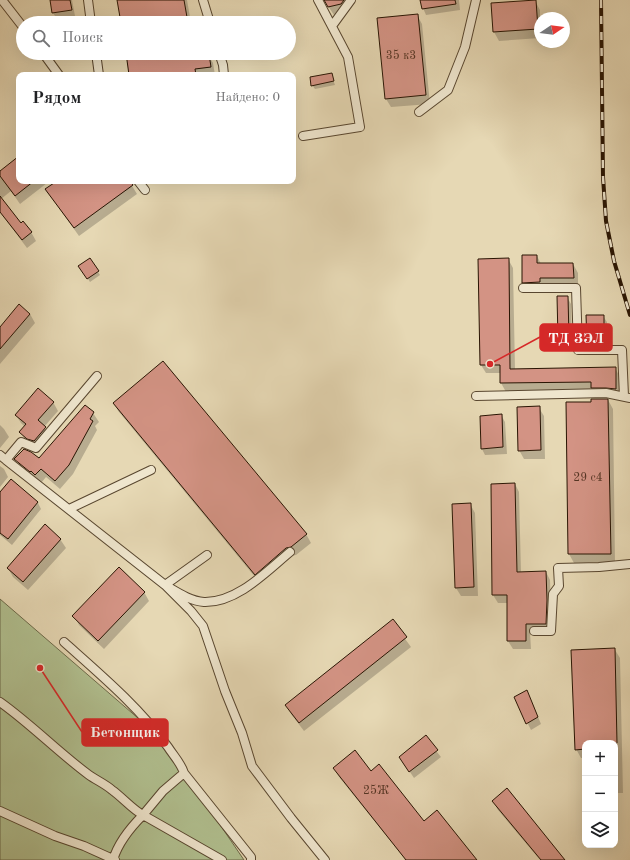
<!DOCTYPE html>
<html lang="ru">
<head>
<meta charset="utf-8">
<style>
	:root { --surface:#fff; --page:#f2f2f2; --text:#202124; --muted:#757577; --line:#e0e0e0 }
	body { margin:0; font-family:"Old Standard TT",serif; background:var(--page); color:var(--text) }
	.controls { position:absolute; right:12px; bottom:12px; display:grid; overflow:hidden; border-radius:8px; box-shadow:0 4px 16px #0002 }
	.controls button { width:36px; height:36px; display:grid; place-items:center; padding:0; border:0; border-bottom:1px solid var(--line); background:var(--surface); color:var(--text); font:20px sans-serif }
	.compass { position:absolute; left:534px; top:12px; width:36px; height:36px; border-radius:50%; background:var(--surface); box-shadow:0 4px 16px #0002; rotate:77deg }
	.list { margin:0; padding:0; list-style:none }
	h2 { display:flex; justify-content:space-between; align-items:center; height:52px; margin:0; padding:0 16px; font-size:17px }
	h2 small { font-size:13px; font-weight:400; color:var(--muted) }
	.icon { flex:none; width:22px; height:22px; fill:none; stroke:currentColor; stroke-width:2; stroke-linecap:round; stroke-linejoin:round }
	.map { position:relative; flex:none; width:630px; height:860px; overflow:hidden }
	.search { position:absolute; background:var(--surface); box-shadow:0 4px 16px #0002; left:16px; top:16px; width:280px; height:44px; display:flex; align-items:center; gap:10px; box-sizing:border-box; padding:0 14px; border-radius:22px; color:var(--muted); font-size:15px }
	.panel { position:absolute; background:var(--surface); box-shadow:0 4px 16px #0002; left:16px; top:72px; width:280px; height:112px; border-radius:8px }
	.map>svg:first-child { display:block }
</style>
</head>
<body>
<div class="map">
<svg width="630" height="860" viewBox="0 0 630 860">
	<rect width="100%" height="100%" fill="#e6d8b4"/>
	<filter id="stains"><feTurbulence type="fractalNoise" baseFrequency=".005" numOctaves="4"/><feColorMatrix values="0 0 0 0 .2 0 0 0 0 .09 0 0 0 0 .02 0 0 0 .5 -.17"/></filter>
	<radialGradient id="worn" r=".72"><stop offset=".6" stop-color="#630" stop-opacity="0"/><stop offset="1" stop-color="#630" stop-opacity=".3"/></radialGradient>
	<!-- green -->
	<path fill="#b1c090" stroke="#6d6a4a" d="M0 599 161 738 244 860H0Z"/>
	<!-- shadow -->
	<path fill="#0003" d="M51 0H72L75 16 57 19 53 13Z
		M118 0H187L191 23H122Z
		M324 0H346L348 10 346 12 334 15Z
		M421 0H459L460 10 426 15 423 8Z
		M535 1 540 10V38L499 41 494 32Z
		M417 15 422 24 430 104 391 107 386 99Z
		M127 53H195L196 56 208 55 213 63 215 75H130Z
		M331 74 335 85 315 89 312 85Z
		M19 157V181H46L47 183 20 204 11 191 1 199 21 224 31 232 36 241 27 248 0 212V172Z
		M58 181H129L137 194 79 236 46 190Z
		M537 256 541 264H573L578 273V286L528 291 523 282Z
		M90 259 100 275 90 282 80 266Z
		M508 259 513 268 515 370 615 368 620 377V398L506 392 501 383V373H486L481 365Z
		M567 297 571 304 572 345H563L559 338Z
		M30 314 35 323 0 364V329Z
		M587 316H603L607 322 608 351H591L588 344Z
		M608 400 613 409 615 562 574 563 569 554 592 403Z
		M53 402 58 411 44 427 50 436 33 447 26 441 21 432 25 427 21 423 16 415Z
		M114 404 306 534 311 543 296 555 291 556 260 583 119 412Z
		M85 406 93 413 99 422 95 426 97 430 73 474 60 489 46 477 41 483 37 479 35 480 21 468 16 460H39Z
		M539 408 544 416 545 459H524L519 450Z
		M501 415 505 422 507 454 485 455 482 449Z
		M0 425 4 429 9 437 0 448Z
		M0 466 4 469 8 477 0 487Z
		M11 480 38 503 41 509 12 545 0 535V494Z
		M515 484 519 492 521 573 546 572 550 580 551 609 550 632H530L531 649H513L508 641V603H498L493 595Z
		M470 504 475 513 478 596H461L456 588Z
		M60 539 66 548 28 590 13 577 8 568Z
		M144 592 149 601 104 649 79 625 74 616Z
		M392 621 411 647 304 731 291 714 286 705Z
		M615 650 620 658 623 793H615V743H585V758H581L576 749Z
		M527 691 541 724 531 730 515 698Z
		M425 737 441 757 414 778 404 763Z
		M334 768 371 772 424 822 476 860H404L405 859 339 777Z
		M493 801 564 860H540L498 810Z"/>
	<!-- building -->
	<path fill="#d39384" stroke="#291503" d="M50 0H70L72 10 52 13Z
		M117 0H184L188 23H121Z
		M324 0H344L341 4 328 7Z
		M420 0H455L456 4 422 9Z
		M536 0 538 29 493 32 491 3Z
		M418 14 426 95 385 99 377 18Z
		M126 53H192L193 56 209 54 211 67 195 69 196 75H129Z
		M332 73 334 81 311 86 310 77Z
		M19 156V181H34L15 196 0 176V171Z
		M57 181H130L133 185 74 228 45 189Z
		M0 196 21 223 23 221 32 232 22 240 0 212Z
		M522 255H537V263H573L574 278H540V282L522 283Z
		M90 258 99 271 87 279 78 266Z
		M509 258 510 369 616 367V389L606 388H591V382L500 383V365H480L478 259Z
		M557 296H568L569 338 558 339Z
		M19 304 30 314 0 349V327Z
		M586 315H604V344H587Z
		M163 361 307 534 291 547 286 548 255 575 113 403Z
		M38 388 54 402 38 420 46 427 34 441 27 439 19 432 26 424 15 415Z
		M591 399H608L611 554H568L566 402H591Z
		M85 405 94 412 90 419 93 421 69 465 55 481 41 469 35 475 31 471 30 472 14 459 24 449 31 452 39 458Z
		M540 406 541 450 518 451 517 407Z
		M502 414 503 447 481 449 480 416Z
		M11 479 38 502 8 539 0 533V492Z
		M515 483 517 572 546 571 547 600 546 624H526V641H507V595H492L491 484Z
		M471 503 474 587 455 588 452 504Z
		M45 524 61 539 23 582 7 568Z
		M119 567 145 592 98 641 72 616Z
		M393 619 407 637 299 723 285 705Z
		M615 648 617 743H585V749L575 750 571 650Z
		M527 690 538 717 526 724 514 697Z
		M426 735 438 750 409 772 399 757Z
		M355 750 371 771 379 764 424 821 437 810 477 860H406L333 768Z
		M507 788 565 860H541L492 801Z"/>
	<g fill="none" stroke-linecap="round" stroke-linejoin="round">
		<defs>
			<path id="minor" d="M2 0 23 27
				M88 0 91 23
				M203 0 210 23
				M332 26 351 0
				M43 53 59 75
				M96 53 99 75
				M219 53 223 65 224 75
				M419 112 448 90 465 47 476 0
				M303 136 360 127 348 57 318 0
				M138 181 145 190
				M523 288H576L578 350H622L624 396
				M476 396 606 393 630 398
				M0 455 6 460 21 442 36 448 97 376
				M6 460 165 585 191 611 203 626 225 691 242 733 252 766 291 818 325 860
				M69 509 151 470
				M207 555 165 585C177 592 190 601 204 602 237 603 267 571 290 552
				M534 631H551L553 594 559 586 558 568 599 567 630 564
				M64 642C101 675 139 707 168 747 173 755 181 763 184 773L163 791 143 815 222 860
				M0 702C31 724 58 752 89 775 96 780 105 784 112 790 122 797 133 810 143 815 131 827 118 843 113 860
				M184 773 251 857V860
				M0 811 55 836 84 846 115 860"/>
		</defs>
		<!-- minor casing -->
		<use href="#minor" stroke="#58462f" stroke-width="10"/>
		<!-- minor -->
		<use href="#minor" stroke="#efe6ce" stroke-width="8"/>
		<defs>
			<path id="rail" d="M601 0 603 177 606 221 614 261 630 315"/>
		</defs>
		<!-- rail casing -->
		<use href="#rail" stroke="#291503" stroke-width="4"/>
		<!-- rail -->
		<use href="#rail" stroke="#efe6ce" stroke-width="2.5" stroke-dasharray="8" stroke-linecap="butt"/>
	</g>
	<g text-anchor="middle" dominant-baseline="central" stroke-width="4" stroke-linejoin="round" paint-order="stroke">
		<!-- number labels -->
		<g font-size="12" fill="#543423">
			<text x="401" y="56">35 к3</text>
			<text x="588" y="478">29 с4</text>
			<text x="376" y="791">25Ж</text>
		</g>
	</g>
	<!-- callouts -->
	<path fill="none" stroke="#d62828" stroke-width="1.5" d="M490 364L540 337M40 668L82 732"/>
	<g fill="#d62828" stroke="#efe6ce" stroke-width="1.5">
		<circle cx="490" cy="364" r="4"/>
		<circle cx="40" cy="668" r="4"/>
	</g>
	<g fill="#d62828" stroke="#d62828" stroke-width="1.5">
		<rect x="540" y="324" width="72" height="27" rx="4"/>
		<rect x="82" y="719" width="86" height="27" rx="4"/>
	</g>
	<g font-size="15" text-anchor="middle" font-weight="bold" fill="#fff">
		<text x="576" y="343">ТД ЗЭЛ</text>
		<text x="125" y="737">Бетонщик</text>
	</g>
	<rect width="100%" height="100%" filter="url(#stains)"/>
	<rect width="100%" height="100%" fill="url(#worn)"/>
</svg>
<div class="controls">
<button>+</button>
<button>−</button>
<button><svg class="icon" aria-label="layers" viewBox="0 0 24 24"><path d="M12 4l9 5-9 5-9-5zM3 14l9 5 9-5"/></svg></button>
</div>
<svg class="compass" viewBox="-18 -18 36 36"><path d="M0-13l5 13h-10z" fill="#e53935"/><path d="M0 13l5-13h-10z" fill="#757577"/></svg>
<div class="search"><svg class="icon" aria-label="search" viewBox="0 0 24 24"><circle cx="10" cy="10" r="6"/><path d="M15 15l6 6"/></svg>Поиск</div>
<section class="panel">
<h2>Рядом<small>Найдено: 0</small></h2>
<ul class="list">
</ul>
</section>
</div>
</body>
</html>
